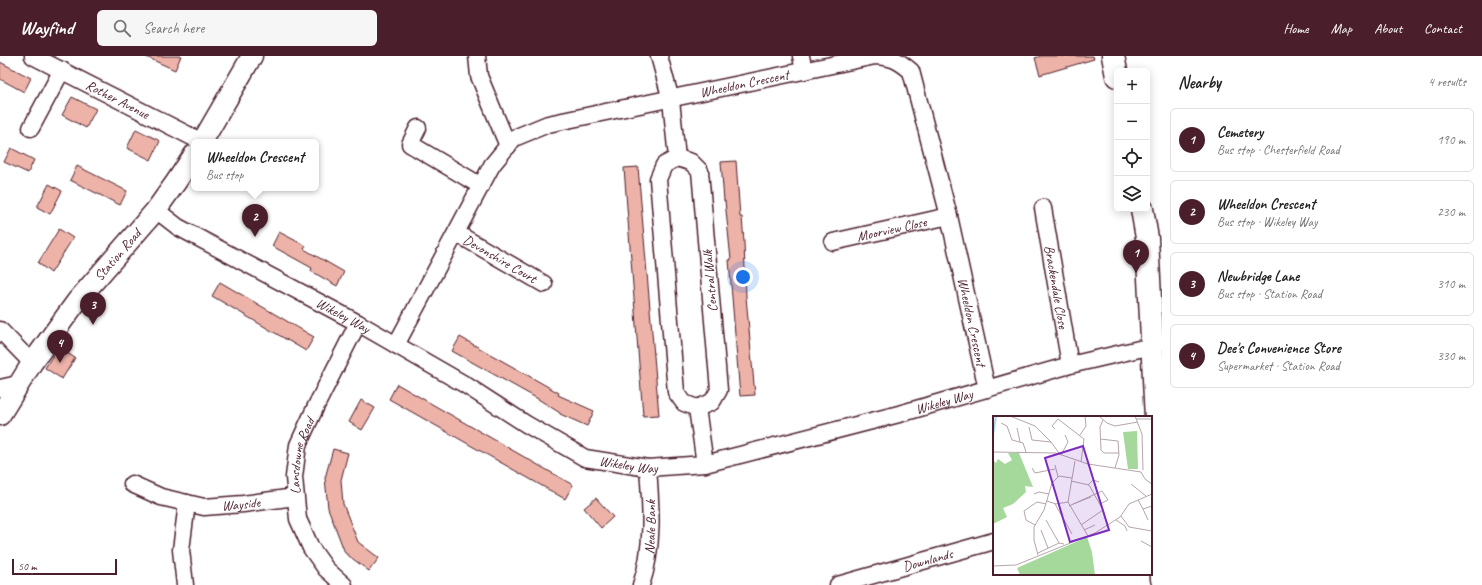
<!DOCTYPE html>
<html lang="en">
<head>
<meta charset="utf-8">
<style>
	:root { --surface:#fff; --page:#f6f6f6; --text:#222; --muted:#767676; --line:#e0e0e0; --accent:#4a1f2b }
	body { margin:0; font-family:Caveat,sans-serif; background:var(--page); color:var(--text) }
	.controls { position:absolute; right:12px; top:12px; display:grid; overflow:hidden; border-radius:6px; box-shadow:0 2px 10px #0003 }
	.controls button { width:36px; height:36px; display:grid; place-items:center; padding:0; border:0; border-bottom:1px solid var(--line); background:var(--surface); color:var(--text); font:20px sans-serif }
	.scale { position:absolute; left:12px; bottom:10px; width:105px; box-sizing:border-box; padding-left:4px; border:2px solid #4a1f2b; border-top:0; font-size:11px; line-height:14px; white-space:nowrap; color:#4a1f2b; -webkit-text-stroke:3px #fff; paint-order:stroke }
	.you { position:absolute; left:743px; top:221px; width:14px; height:14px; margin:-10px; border:3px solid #fff; border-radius:50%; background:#1a73e8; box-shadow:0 0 0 6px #1a73e833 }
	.badge { display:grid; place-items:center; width:26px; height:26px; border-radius:50%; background:var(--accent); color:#fff; font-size:13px; font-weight:700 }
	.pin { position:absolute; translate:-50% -33px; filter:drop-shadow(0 1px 2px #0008) }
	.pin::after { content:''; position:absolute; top:21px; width:14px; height:12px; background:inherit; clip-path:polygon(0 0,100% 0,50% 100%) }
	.popup { position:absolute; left:191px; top:83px; width:128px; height:52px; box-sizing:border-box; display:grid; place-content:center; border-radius:6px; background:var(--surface); filter:drop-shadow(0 1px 3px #0005); font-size:13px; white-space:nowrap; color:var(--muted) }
	.popup b { font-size:15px; color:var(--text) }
	.popup::after { content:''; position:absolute; left:50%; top:100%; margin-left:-8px; border:8px solid transparent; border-top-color:var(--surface) }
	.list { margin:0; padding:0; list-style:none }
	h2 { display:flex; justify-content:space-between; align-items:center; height:52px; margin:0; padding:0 16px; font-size:17px }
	h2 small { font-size:13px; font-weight:400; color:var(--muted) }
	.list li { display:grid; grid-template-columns:26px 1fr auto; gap:12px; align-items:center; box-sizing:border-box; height:64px; margin:0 8px 8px; padding:0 8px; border:1px solid var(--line); border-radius:6px }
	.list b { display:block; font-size:15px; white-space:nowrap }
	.list p { margin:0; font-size:13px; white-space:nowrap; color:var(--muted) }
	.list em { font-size:13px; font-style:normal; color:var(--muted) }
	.icon { flex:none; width:22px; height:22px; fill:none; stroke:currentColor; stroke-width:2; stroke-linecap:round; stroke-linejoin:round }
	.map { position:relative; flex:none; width:1162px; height:529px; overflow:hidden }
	header { display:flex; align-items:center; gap:24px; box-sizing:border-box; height:56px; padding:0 20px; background:var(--accent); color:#fff }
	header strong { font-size:19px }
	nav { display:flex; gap:22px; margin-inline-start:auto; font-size:14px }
	.search { width:280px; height:36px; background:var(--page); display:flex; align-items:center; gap:10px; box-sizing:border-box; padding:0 14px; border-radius:6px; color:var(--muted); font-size:15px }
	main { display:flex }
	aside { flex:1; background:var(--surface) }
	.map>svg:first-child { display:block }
</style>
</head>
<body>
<header>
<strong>Wayfind</strong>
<div class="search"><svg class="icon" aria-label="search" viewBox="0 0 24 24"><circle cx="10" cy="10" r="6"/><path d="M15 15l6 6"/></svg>Search here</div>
<nav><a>Home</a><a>Map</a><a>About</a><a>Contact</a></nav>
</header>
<main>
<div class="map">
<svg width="1162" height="529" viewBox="0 0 1162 529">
	<rect width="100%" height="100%" fill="#fff"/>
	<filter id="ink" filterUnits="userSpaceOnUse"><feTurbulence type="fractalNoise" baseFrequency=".025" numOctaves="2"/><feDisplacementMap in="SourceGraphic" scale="8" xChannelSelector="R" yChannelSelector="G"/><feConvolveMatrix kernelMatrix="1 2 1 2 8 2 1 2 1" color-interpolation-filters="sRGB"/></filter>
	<g filter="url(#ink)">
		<!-- building -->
		<path fill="#edb3a9" stroke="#4a1f2b" d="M144 0H181L175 14Z
			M1041 0H1093L1094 3 1040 19 1035 2Z
			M0 6 31 22 24 36 0 23Z
			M72 41 96 53 86 72 62 59Z
			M136 73 160 85 151 104 127 92Z
			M11 92 34 104 28 117 4 106Z
			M736 105 740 161H742L744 186 746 241 755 339 740 340 729 204H731L725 145H724L721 106Z
			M77 110 127 135 120 149 70 124Z
			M638 111 659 359 643 360 624 112Z
			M49 128 62 135 50 158 37 151Z
			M59 173 73 182 51 217 38 207Z
			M279 176 306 190 304 193 344 216 337 230 311 215 312 212 272 190Z
			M220 226 314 281 306 295 212 240Z
			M460 281 559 337 558 339 594 355 587 370 560 358V357L538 343 452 295Z
			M58 291 75 302 62 323 45 312Z
			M397 328 573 429 565 443 389 343Z
			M361 344 375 352 362 374 349 366Z
			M333 393 348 397 341 424 343 448 358 486 379 502 369 515 345 497 328 452 325 422Z
			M596 442 613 461 601 472 584 452Z"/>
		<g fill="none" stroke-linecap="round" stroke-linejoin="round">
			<defs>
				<g id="minor">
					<path id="s1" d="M33 0 202 86"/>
					<path d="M477 0 479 20 508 90"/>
					<path d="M659 0 671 44 677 102"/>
					<path d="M801 0 804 15"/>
					<path d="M31 72 62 14"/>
					<path d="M418 72 410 88 481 130"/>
					<path d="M677 102 691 106 700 115 719 334 712 346 697 352 684 347 676 336 658 123 664 109Z"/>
					<path id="s2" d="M1043 152 1070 309"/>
					<path id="s3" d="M156 154 178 171 358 267 464 328 526 368 585 402 648 412 705 408 899 358 1070 309 1152 290"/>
					<path id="s4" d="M456 177 544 228"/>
					<path id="s5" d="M833 186 949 160"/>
					<path d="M0 274 32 307"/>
					<path id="s6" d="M396 289 492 109 514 82 548 68 875 0C892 1 898 4 911 15L949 160 987 333"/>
					<path d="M0 332 18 328"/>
					<path d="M697 352 705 408"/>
					<path id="s7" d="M132 428 161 441 204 451 243 448 295 441"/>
					<path d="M185 529 181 494 187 447"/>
					<path id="s8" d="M344 529 326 513 311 492 298 463 294 421 298 389 316 350 358 267"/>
					<path id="s9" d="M641 529C654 492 651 450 648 412"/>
					<path id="s10" d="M838 529 994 485"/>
				</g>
				<g id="major">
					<path d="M202 86 252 0"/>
					<path id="s11" d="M0 359 32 307 77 245 156 154 176 126 194 99"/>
				</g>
				<path id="highway" d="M1113 0 1117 20
					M1142 153 1147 182 1156 363 1159 474 1162 523"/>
			</defs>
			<!-- minor casing -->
			<use href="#minor" stroke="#4a1f2b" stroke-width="19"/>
			<!-- major casing -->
			<use href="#major" stroke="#4a1f2b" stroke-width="23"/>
			<!-- highway casing -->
			<use href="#highway" stroke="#4a1f2b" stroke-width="25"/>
			<!-- minor -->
			<use href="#minor" stroke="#fff" stroke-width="16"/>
			<!-- major -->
			<use href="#major" stroke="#fff" stroke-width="20"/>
			<!-- highway -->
			<use href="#highway" stroke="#fff" stroke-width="22"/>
		</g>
	</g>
	<g text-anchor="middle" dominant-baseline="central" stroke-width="3.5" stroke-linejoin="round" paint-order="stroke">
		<!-- street labels -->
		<g font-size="14" fill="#4a1f2b" stroke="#fff">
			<text stroke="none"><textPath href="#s6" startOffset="476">Wheeldon Crescent</textPath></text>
			<text stroke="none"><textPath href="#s1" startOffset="95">Rother Avenue</textPath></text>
			<text stroke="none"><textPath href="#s5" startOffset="60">Moorview Close</textPath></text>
			<text stroke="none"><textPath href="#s11" startOffset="199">Station Road</textPath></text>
			<text stroke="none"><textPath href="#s4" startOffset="51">Devonshire Court</textPath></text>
			<text transform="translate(710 225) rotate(-95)">Central Walk</text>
			<text stroke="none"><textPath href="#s2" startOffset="80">Brackendale Close</textPath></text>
			<text stroke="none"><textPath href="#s3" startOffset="215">Wikeley Way</textPath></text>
			<text stroke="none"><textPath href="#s6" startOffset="908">Wheeldon Crescent</textPath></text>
			<text stroke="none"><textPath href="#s3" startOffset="864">Wikeley Way</textPath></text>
			<text stroke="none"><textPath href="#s8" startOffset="146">Lansdowne Road</textPath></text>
			<text stroke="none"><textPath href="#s3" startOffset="540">Wikeley Way</textPath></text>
			<text stroke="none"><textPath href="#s7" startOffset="113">Wayside</textPath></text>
			<text stroke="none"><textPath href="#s9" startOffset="59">Neale Bank</textPath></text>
			<text stroke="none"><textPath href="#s10" startOffset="93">Downlands</textPath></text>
		</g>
	</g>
	<!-- overview -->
	<g transform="translate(993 360)">
		<rect width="159" height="159" fill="#fff"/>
		<path d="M144 15 145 53H135L130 16ZM15 37H26L40 71 32 70 33 76 20 88 10 92 14 101 0 108V44L3 47 5 43 12 48 19 44ZM94 121 99 136 102 159H27L24 152Z" fill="#a5d99b"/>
		<path fill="none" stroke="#abd4f6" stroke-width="2" d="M0 19 3 0"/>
		<path fill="none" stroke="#b7a5aa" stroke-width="1" d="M17 0 42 10 59 27M106 0 114 7 122 10 145 6M142 0 149 18 150 54M65 3 91 23 88 46M143 3H159M110 4 107 11 108 34 111 37H126M8 7 14 10 19 24 30 27 33 36M36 11 39 24 58 26 66 37M24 12 27 26M62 13 59 10 65 3M87 19 93 10 92 0M107 23 125 25 126 39 122 52M0 36 63 37 95 48 148 56 152 63 159 68M68 39 75 26 72 19M82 45 75 86 95 120M62 49 65 61M39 52 42 57 62 53M78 65 96 69 110 94 88 109M138 68 153 80M95 69 100 64 106 66M41 78 46 76 56 78M145 84 150 93 159 90M54 85 63 88 75 86M62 88 79 118M80 88 98 81M76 90 109 75 115 84 107 88M150 93 155 104M128 100 136 111 159 115M53 104 66 127M123 104 132 110 134 115M42 109 33 104 31 95 44 86 53 88M48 114 55 132M91 114 102 109M148 125 159 131M45 137 66 127 71 128M45 139 41 124V111L51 94 59 67 66 60 79 62M0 150 23 149 102 117 127 101 136 88 159 78"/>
		<path fill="#7b2cbf" fill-opacity="0.15" stroke="#7b2cbf" stroke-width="2" d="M90 30 116 114 77 126 52 42Z"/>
		<rect width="159" height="159" fill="none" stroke="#4a1f2b" stroke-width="2"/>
	</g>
</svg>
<div class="controls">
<button>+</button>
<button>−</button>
<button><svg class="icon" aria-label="locate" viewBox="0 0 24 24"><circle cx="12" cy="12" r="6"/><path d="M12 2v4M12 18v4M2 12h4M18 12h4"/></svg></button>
<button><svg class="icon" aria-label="layers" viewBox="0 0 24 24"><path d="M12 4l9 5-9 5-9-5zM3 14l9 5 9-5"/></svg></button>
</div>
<div class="scale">50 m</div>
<div class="you"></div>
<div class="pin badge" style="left:1136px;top:217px">1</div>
<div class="pin badge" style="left:255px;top:181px">2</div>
<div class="popup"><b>Wheeldon Crescent</b>Bus stop</div>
<div class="pin badge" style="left:93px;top:269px">3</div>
<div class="pin badge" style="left:60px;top:307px">4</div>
</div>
<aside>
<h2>Nearby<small>4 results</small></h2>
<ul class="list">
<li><span class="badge">1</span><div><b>Cemetery</b><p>Bus stop · Chesterfield Road</p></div><em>190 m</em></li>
<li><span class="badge">2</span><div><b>Wheeldon Crescent</b><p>Bus stop · Wikeley Way</p></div><em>230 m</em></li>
<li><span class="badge">3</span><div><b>Newbridge Lane</b><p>Bus stop · Station Road</p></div><em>310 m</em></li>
<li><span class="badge">4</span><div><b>Dee's Convenience Store</b><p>Supermarket · Station Road</p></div><em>330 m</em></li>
</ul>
</aside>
</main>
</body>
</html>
